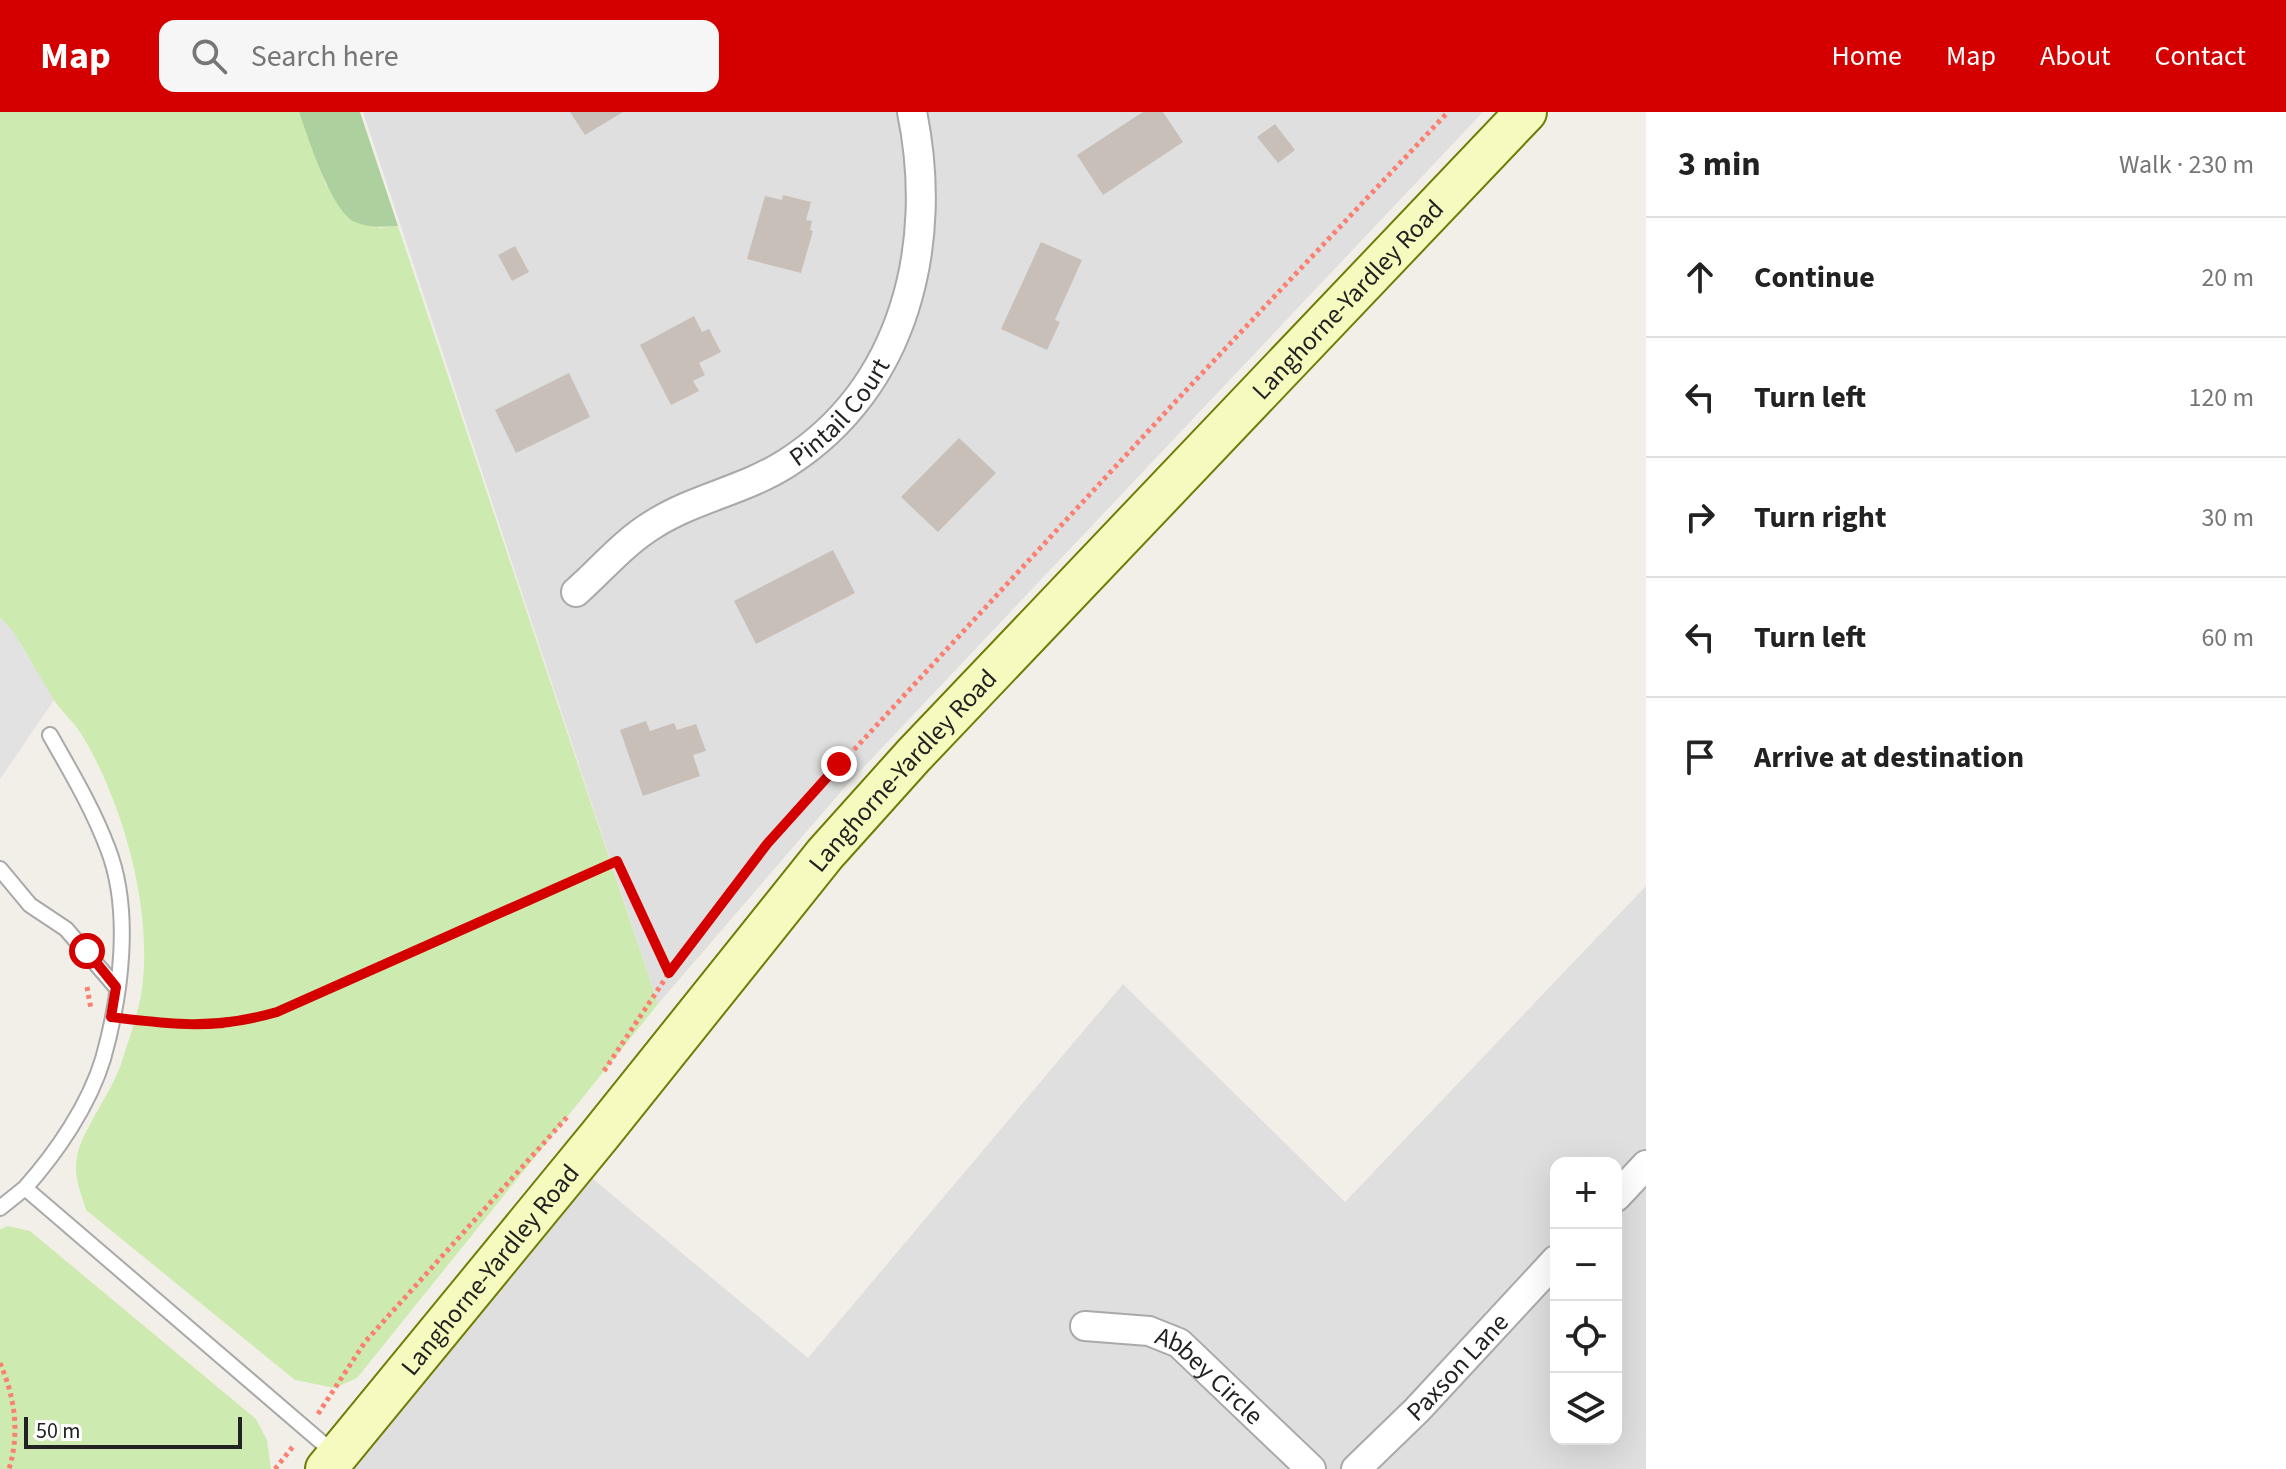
<!DOCTYPE html>
<html lang="en">
<head>
<meta charset="utf-8">
<style>
	:root { --surface:#fff; --page:#f6f6f6; --text:#222; --muted:#767676; --line:#e0e0e0; --accent:#d40000 }
	body { margin:0; font-family:"Source Sans 3",sans-serif; background:var(--page); color:var(--text) }
	.controls { position:absolute; right:24px; bottom:24px; display:grid; overflow:hidden; border-radius:16px; box-shadow:0 8px 32px #0002 }
	.controls button { width:72px; height:72px; display:grid; place-items:center; padding:0; border:0; border-bottom:2px solid var(--line); background:var(--surface); color:var(--text); font:40px sans-serif }
	.scale { position:absolute; left:24px; bottom:20px; width:218px; box-sizing:border-box; padding-left:8px; border:4px solid #222; border-top:0; font-size:22px; line-height:28px; white-space:nowrap; color:#222; -webkit-text-stroke:6px #fff; paint-order:stroke }
	.stop { position:absolute; width:24px; height:24px; margin:-18px; border:6px solid #d40000; border-radius:50%; background:#fff }
	.stop.end { background:#d40000; border-color:#fff; box-shadow:0 2px 8px #0008 }
	.list { margin:0; padding:0; list-style:none }
	h2 { display:flex; justify-content:space-between; align-items:center; height:104px; margin:0; padding:0 32px; font-size:34px }
	h2 small { font-size:26px; font-weight:400; color:var(--muted) }
	.list li { display:grid; grid-template-columns:52px 1fr auto; gap:24px; align-items:center; box-sizing:border-box; height:120px; padding:0 32px; border-top:2px solid var(--line) }
	.list b { display:block; font-size:30px; white-space:nowrap }
	.list em { font-size:26px; font-style:normal; color:var(--muted) }
	.icon { flex:none; width:44px; height:44px; fill:none; stroke:currentColor; stroke-width:2; stroke-linecap:round; stroke-linejoin:round }
	.map { position:relative; flex:none; width:1646px; height:1357px; overflow:hidden }
	header { display:flex; align-items:center; gap:48px; box-sizing:border-box; height:112px; padding:0 40px; background:var(--accent); color:#fff }
	header strong { font-size:38px }
	nav { display:flex; gap:44px; margin-inline-start:auto; font-size:28px }
	.search { width:560px; height:72px; background:var(--page); display:flex; align-items:center; gap:20px; box-sizing:border-box; padding:0 28px; border-radius:16px; color:var(--muted); font-size:30px }
	main { display:flex }
	aside { flex:1; background:var(--surface) }
	.map>svg:first-child { display:block }
</style>
</head>
<body>
<header>
<strong>Map</strong>
<div class="search"><svg class="icon" aria-label="search" viewBox="0 0 24 24"><circle cx="10" cy="10" r="6"/><path d="M15 15l6 6"/></svg>Search here</div>
<nav><a>Home</a><a>Map</a><a>About</a><a>Contact</a></nav>
</header>
<main>
<div class="map">
<svg width="1646" height="1357" viewBox="0 0 1646 1357">
	<rect width="100%" height="100%" fill="#f2efe9"/>
	<!-- residential -->
	<path fill="#e0dfdf" fill-rule="evenodd" d="M363 0H1483L844 676 658 892Z
		M1646 774V1357H326L575 1052 808 1246 1123 872 1345 1090ZM1556 1051H1616V1327H1556Z"/>
	<!-- grass -->
	<path fill="#cdebb0" d="M0 0H299L326 73 379 116 398 114 658 892 357 1266 335 1276 295 1268 86 1098C81 1081 73 1063 77 1045 81 1019 114 978 123 946 130 924 139 900 142 876 153 797 122 687 80 620 72 608 61 599 53 587 35 560 23 529 0 506Z
		M8 1114 30 1119 256 1307 267 1328 271 1357H0V1117Z"/>
	<!-- forest -->
	<path fill="#add19e" d="M299 0H360L398 114C383 115 370 116 355 110 331 99 308 25 299 0Z"/>
	<!-- parking -->
	<path fill="#e2e2e2" d="M0 506 12 518 54 588 0 667Z"/>
	<!-- building -->
	<path fill="#c7bfb8" d="M570 0H623L585 23Z
		M1143 0H1163L1183 30 1103 83 1077 43Z
		M1275 12 1295 38 1278 51 1257 25Z
		M783 83 811 90 806 108 812 109 810 118 813 119 801 161 747 147 765 84 782 88Z
		M1041 130 1082 148 1055 208 1060 210 1047 238 1001 217Z
		M515 134 529 160 512 169 498 143Z
		M694 204 702 220 709 217 721 240 699 251 705 263 693 269 699 279 671 293 640 233Z
		M569 261 590 305 516 341 495 298Z
		M959 326 996 361 938 420 901 385Z
		M833 438 855 481 756 532 734 489Z
		M646 609 650 619 674 611 677 618 696 612 706 639 693 643 700 664 643 684 620 618Z"/>
	<g fill="none" stroke-linecap="round" stroke-linejoin="round">
		<defs>
			<path id="service" d="M0 757 30 793 66 817 116 875
				M25 1076C57 1040 89 993 103 947 121 883 132 799 108 737 93 697 71 660 50 623
				M0 1096 25 1076 334 1341"/>
			<g id="minor">
				<path id="s1" d="M576 480C602 457 624 430 654 412 695 386 745 378 787 351 906 275 939 131 912 0"/>
				<path d="M1616 1085 1646 1053"/>
				<path id="s2" d="M1085 1214 1149 1219 1179 1231 1311 1357"/>
				<path id="s3" d="M1356 1357 1417 1298 1556 1148"/>
			</g>
			<g id="secondary">
				<path id="s4" d="M326 1357 600 1023 825 742 913 644 1526 0"/>
			</g>
		</defs>
		<!-- service casing -->
		<use href="#service" stroke="#a9a9a9" stroke-width="18"/>
		<!-- minor casing -->
		<use href="#minor" stroke="#a9a9a9" stroke-width="32"/>
		<!-- secondary casing -->
		<use href="#secondary" stroke="#707d05" stroke-width="44"/>
		<!-- path -->
		<path stroke="#fa8072" stroke-width="5" stroke-dasharray="4 4" stroke-linecap="butt" d="M87 875 91 897
			M132 908 224 914 277 900 617 749 668 861
			M604 959 669 861 767 732 1176 289 1448 0
			M0 1251C15 1286 20 1320 9 1357
			M318 1302 365 1230 568 1004
			M275 1357 295 1332"/>
		<!-- service -->
		<use href="#service" stroke="#fff" stroke-width="14"/>
		<!-- minor -->
		<use href="#minor" stroke="#fff" stroke-width="28"/>
		<!-- secondary -->
		<use href="#secondary" stroke="#f7fabf" stroke-width="40"/>
	</g>
	<g fill="none" stroke-linecap="round" stroke-linejoin="round">
		<!-- route -->
		<path stroke="#d40000" stroke-width="10" d="M87 839 116 875 111 905C175 913 214 918 277 900L617 749 669 861 767 732 839 652"/>
	</g>
	<g text-anchor="middle" dominant-baseline="central" stroke-width="8" stroke-linejoin="round" paint-order="stroke">
		<!-- street labels -->
		<g font-size="26" fill="#222" stroke="#fff">
			<text stroke="none"><textPath href="#s4" startOffset="1554">Langhorne-Yardley Road</textPath></text>
			<text stroke="none"><textPath href="#s1" startOffset="324">Pintail Court</textPath></text>
			<text stroke="none"><textPath href="#s4" startOffset="906">Langhorne-Yardley Road</textPath></text>
			<text stroke="none"><textPath href="#s4" startOffset="258">Langhorne-Yardley Road</textPath></text>
			<text stroke="none"><textPath href="#s3" startOffset="144">Paxson Lane</textPath></text>
			<text stroke="none"><textPath href="#s2" startOffset="140">Abbey Circle</textPath></text>
		</g>
	</g>
</svg>
<div class="controls">
<button>+</button>
<button>−</button>
<button><svg class="icon" aria-label="locate" viewBox="0 0 24 24"><circle cx="12" cy="12" r="6"/><path d="M12 2v4M12 18v4M2 12h4M18 12h4"/></svg></button>
<button><svg class="icon" aria-label="layers" viewBox="0 0 24 24"><path d="M12 4l9 5-9 5-9-5zM3 14l9 5 9-5"/></svg></button>
</div>
<div class="scale">50 m</div>
<div class="stop" style="left:87px;top:839px"></div>
<div class="stop end" style="left:839px;top:652px"></div>
</div>
<aside>
<h2>3 min<small>Walk · 230 m</small></h2>
<ul class="list">
<li><svg class="icon" aria-label="ahead" viewBox="0 0 24 24"><path d="M12 20V5M6 11l6-6 6 6"/></svg><div><b>Continue</b></div><em>20 m</em></li>
<li><svg class="icon" aria-label="left" viewBox="0 0 24 24"><path d="M17 20v-9H6M10 6l-5 5 5 5"/></svg><div><b>Turn left</b></div><em>120 m</em></li>
<li><svg class="icon" aria-label="right" viewBox="0 0 24 24"><path d="M7 20v-9h11M14 6l5 5-5 5"/></svg><div><b>Turn right</b></div><em>30 m</em></li>
<li><svg class="icon" aria-label="left" viewBox="0 0 24 24"><path d="M17 20v-9H6M10 6l-5 5 5 5"/></svg><div><b>Turn left</b></div><em>60 m</em></li>
<li><svg class="icon" aria-label="arrive" viewBox="0 0 24 24"><path d="M6 21V4h12l-3 4 3 4H6"/></svg><div><b>Arrive at destination</b></div></li>
</ul>
</aside>
</main>
</body>
</html>
